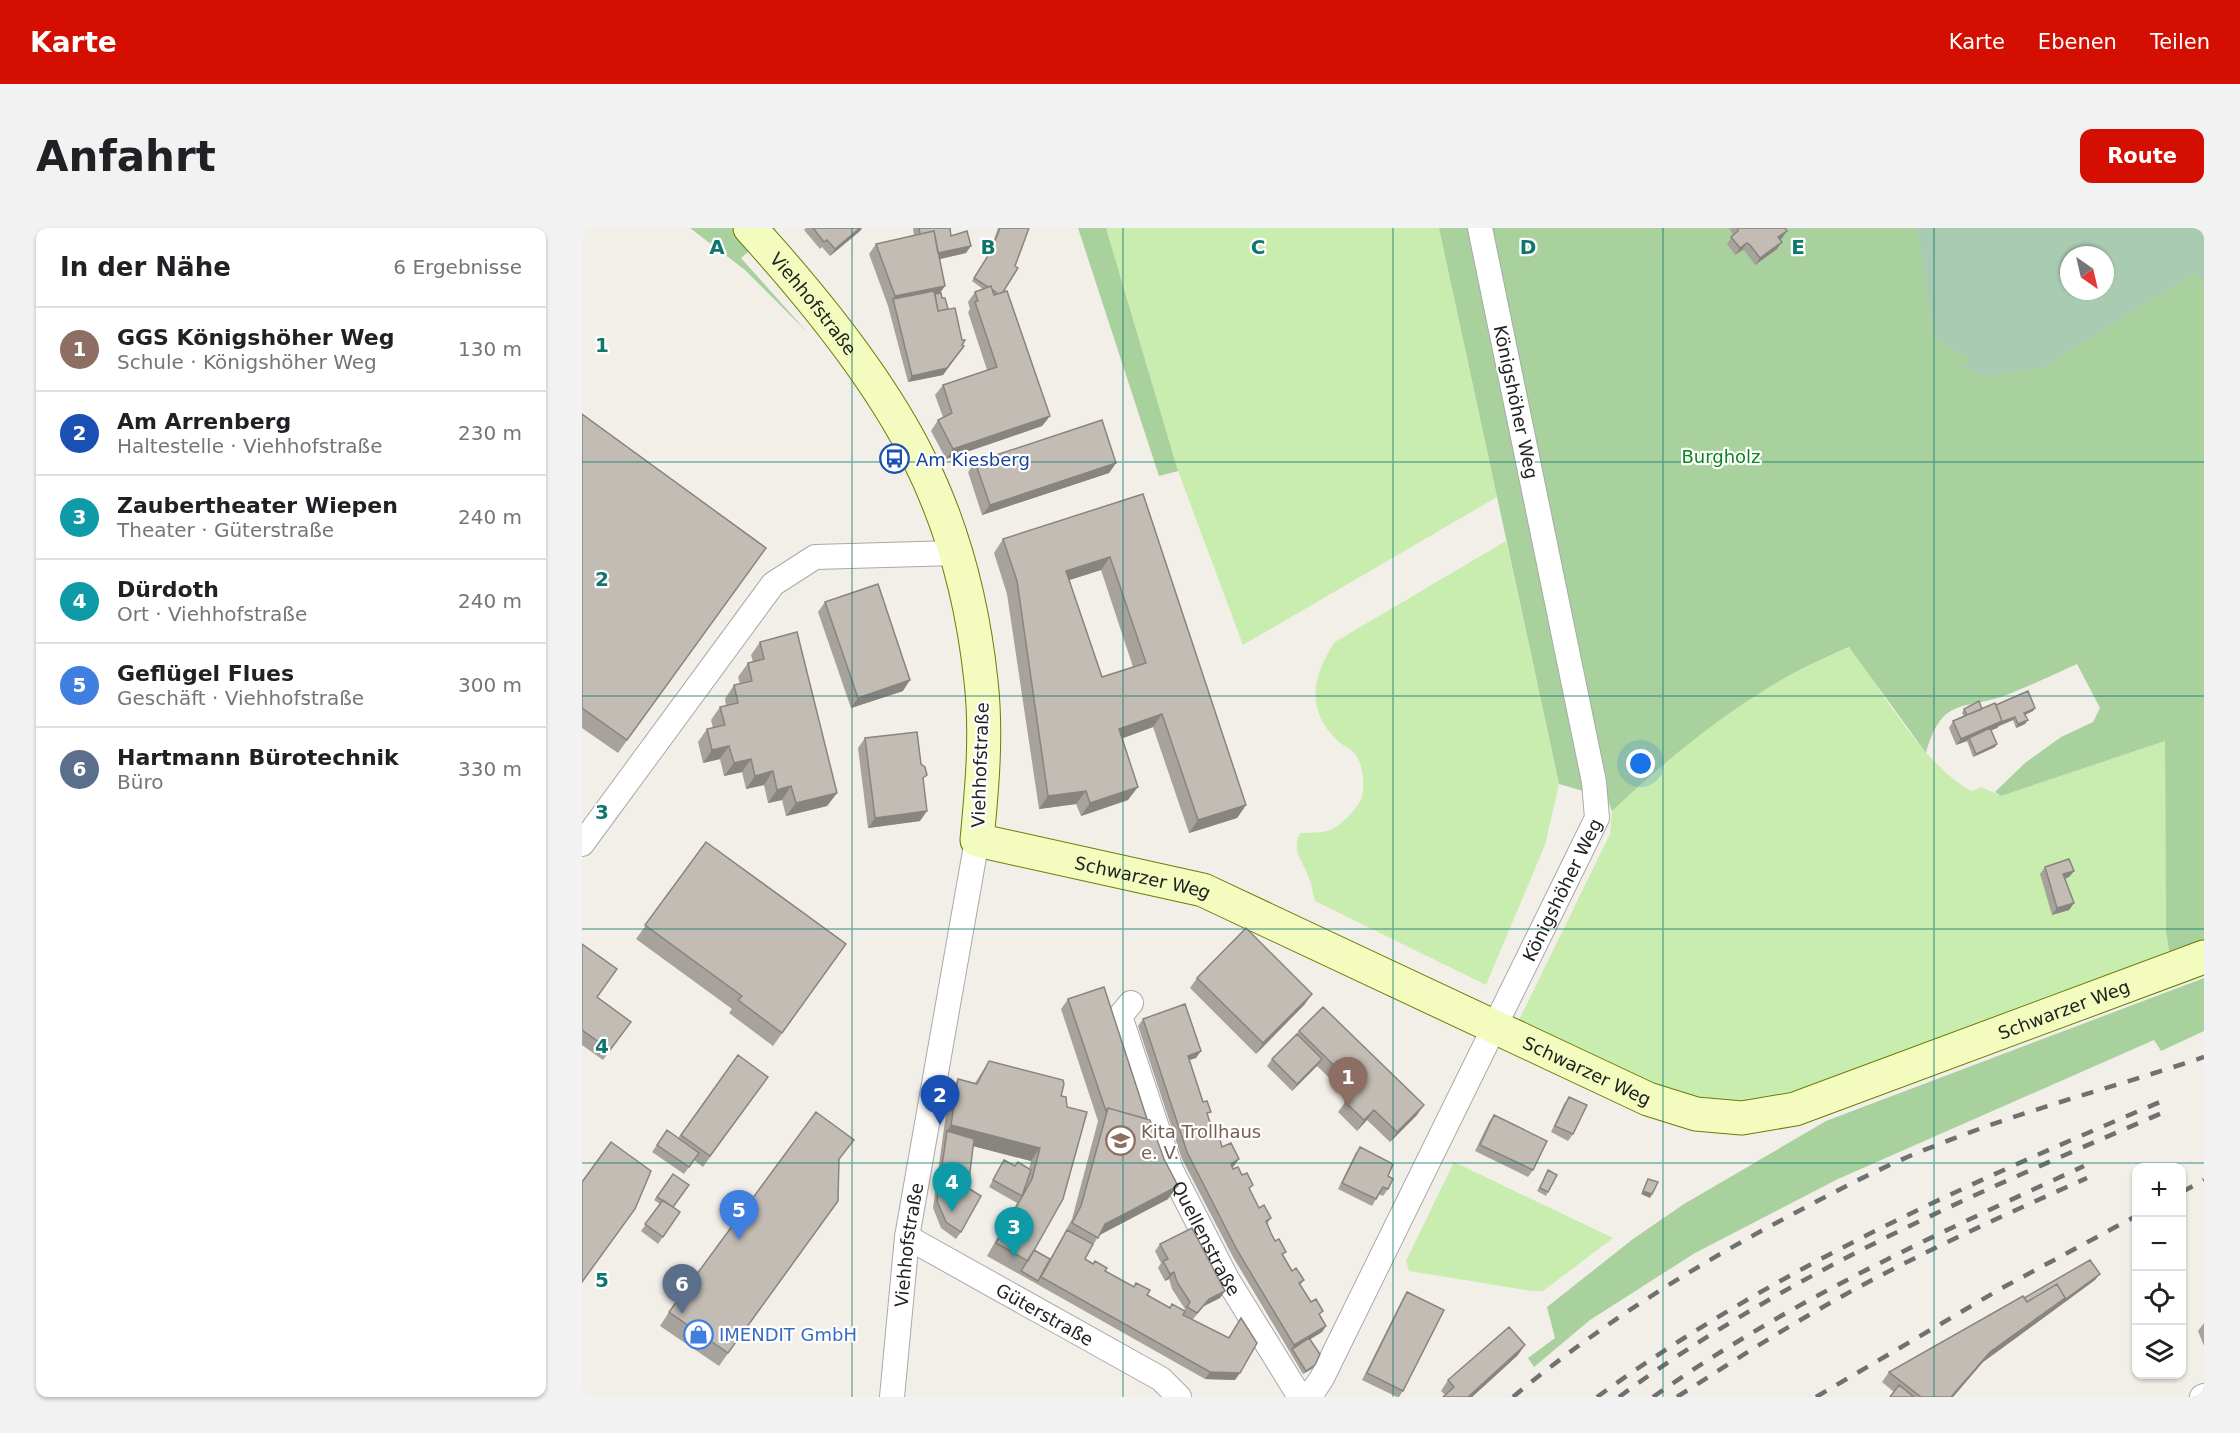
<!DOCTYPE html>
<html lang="de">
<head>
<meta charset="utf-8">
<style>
	:root { --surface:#fff; --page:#f2f2f2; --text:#202124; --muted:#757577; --line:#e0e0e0; --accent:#d40e00 }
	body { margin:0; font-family:"DejaVu Sans",sans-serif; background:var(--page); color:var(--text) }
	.controls { position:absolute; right:18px; bottom:18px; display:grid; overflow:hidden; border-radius:12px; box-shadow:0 2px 4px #0004 }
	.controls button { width:54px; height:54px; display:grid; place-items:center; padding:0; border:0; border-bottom:2px solid var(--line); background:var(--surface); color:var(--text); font:30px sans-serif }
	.compass { position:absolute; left:1478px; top:18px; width:54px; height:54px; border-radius:50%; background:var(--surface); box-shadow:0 2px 4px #0004; rotate:146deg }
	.you { position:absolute; left:1059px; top:536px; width:21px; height:21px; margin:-15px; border:4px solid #fff; border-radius:50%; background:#1a73e8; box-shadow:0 0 0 9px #1a73e833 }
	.badge { display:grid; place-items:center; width:39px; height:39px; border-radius:50%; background:var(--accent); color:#fff; font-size:20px; font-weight:700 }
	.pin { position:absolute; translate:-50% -50px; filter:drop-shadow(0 2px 3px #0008) }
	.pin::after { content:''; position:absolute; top:32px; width:21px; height:18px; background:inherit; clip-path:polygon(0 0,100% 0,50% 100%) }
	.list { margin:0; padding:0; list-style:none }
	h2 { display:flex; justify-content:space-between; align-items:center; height:78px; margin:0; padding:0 24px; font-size:26px }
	h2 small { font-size:20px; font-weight:400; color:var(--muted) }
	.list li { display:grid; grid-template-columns:39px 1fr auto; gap:18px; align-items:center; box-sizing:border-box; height:84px; padding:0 24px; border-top:2px solid var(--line) }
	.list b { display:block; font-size:22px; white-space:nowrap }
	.list p { margin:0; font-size:20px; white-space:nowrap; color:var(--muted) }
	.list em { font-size:20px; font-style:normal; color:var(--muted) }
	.icon { flex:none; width:33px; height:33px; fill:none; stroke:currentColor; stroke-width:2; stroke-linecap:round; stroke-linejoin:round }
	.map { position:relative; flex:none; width:1622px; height:1169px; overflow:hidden; border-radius:12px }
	header { display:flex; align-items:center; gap:36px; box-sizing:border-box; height:84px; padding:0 30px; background:var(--accent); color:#fff }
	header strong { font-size:28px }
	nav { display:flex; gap:33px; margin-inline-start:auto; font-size:21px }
	.intro { display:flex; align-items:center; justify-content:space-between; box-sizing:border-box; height:144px; padding:0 36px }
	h1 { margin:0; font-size:42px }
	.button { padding:15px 27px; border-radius:12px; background:var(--accent); color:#fff; font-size:21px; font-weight:700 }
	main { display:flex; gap:36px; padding:0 36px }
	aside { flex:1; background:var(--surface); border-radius:12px; box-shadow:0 2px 4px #0004 }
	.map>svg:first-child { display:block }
</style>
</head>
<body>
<header>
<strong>Karte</strong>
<nav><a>Karte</a><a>Ebenen</a><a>Teilen</a></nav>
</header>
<div class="intro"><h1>Anfahrt</h1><a class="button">Route</a></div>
<main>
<aside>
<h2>In der Nähe<small>6 Ergebnisse</small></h2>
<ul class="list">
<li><span class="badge" style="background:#8d6e63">1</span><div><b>GGS Königshöher Weg</b><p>Schule · Königshöher Weg</p></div><em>130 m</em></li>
<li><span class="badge" style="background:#1a4fb4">2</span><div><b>Am Arrenberg</b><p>Haltestelle · Viehhofstraße</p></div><em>230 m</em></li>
<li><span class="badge" style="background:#0f9aa8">3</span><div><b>Zaubertheater Wiepen</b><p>Theater · Güterstraße</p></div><em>240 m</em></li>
<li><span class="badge" style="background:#0f9aa8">4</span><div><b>Dürdoth</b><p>Ort · Viehhofstraße</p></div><em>240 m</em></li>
<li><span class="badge" style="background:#3f7fe0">5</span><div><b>Geflügel Flues</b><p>Geschäft · Viehhofstraße</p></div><em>300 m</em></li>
<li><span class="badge" style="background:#5c6f8a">6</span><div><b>Hartmann Bürotechnik</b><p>Büro</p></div><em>330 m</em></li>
</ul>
</aside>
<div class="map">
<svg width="1622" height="1169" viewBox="0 0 1622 1169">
	<rect width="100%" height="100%" fill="#f2efe9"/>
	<!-- grass -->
	<path fill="#c9ecaf" d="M524 0H857L915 269 661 417 596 243Z
		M924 313 977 556 963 617 904 757 733 673C731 666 730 657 727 650 721 632 709 625 718 605 726 605 737 605 745 603 756 601 778 579 780 568 783 556 781 537 774 527 770 521 761 518 756 513 723 482 730 448 753 414Z
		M1268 419C1299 461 1343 540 1390 563L1399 559 1419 568 1583 513 1584 705 1588 727 1238 855 1172 874 1138 876 1073 859 936 794 1028 606 1030 583C1082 534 1138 486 1201 451 1223 439 1246 429 1268 419Z
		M872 934 1031 1010 961 1063H950L827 1043 824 1033Z"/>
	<!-- forest -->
	<path fill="#a9d19d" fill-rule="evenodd" d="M108 0H194L159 30 226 105 163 42Z
		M496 0H524L596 243 577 248Z
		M857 0H1622V715L1588 727 1584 705 1583 513 1419 568 1413 564 1443 535 1479 509 1511 494 1518 480 1495 436C1473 446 1450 457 1427 466 1381 484 1361 466 1344 525L1267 419C1245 429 1222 439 1201 451 1138 487 1082 534 1030 583L1025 570 977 556ZM1487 27H1523V63H1487Z
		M1622 750V803L1579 823 1572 812 1256 951 1113 1025 1008 1092 952 1139 946 1130 973 1110 965 1079 1051 1011 1102 976 1244 893Z"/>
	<!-- cemetery -->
	<path fill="#a9cbb1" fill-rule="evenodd" d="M1335 0H1622V47L1616 51 1612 45 1461 140 1400 148 1383 139 1387 130 1353 111ZM1487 27H1523V63H1487Z"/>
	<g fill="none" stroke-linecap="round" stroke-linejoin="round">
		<defs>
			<g id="street">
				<path d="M0 616 191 356 233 329 373 325"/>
				<path id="s1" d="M549 775 538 788 589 942 645 1051 718 1169"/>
				<path id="s2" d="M325 1009 579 1151 597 1169"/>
				<path id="s3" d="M310 1169 325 1009 395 612"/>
				<path id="s4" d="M718 1169 732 1162 740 1150 1015 590 1012 554 898 0"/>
				<path d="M1620 1169 1622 1168"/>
			</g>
			<g id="secondary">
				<path id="s5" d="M168 0C229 67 297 150 337 231 371 299 391 377 399 453 405 506 400 560 395 612L621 662 1066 871 1114 886 1160 890 1213 881 1622 729"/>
			</g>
		</defs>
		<!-- street casing -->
		<use href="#street" stroke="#a9a9a9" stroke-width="26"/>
		<!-- secondary casing -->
		<use href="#secondary" stroke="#697e04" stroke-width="35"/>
		<!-- street -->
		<use href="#street" stroke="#fff" stroke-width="24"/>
		<!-- secondary -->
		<use href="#secondary" stroke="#f4fbbe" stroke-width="33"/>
		<!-- rail -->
		<path stroke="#707070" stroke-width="4.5" stroke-dasharray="12 12" stroke-linecap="butt" d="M1600 964 1622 952
			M931 1169C1017 1097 1112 1038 1211 986 1258 961 1305 936 1355 917 1442 882 1533 859 1622 829
			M1015 1169C1190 1042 1387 955 1585 871
			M1037 1169C1202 1047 1392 966 1580 885
			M1071 1169C1205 1074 1353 1007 1502 938
			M1095 1169C1139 1141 1182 1113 1227 1087 1316 1035 1411 992 1505 950
			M1234 1169 1420 1060 1554 988"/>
	</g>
	<!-- wall -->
	<path fill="#a8a29c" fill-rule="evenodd" d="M224 0H280L278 3 248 28 240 19 238 21 222 2Z
		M331 0H368L369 8 384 25 358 31 359 65 360 70 366 81 380 117 382 118 361 147 326 154 306 78 287 26 294 16 332 8Z
		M416 0H447L421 64 468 188 460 198 364 231 349 203 356 192 361 189 353 167 361 157 405 142 386 84 388 81 386 74 393 64 401 61 390 53 407 26Z
		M1147 0H1203L1200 10 1198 11 1195 21 1173 37 1163 23 1160 22 1153 27 1145 16 1151 7Z
		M0 186 184 320 36 525 0 500Z
		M393 234 534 235 527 245 400 287 386 244Z
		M561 266 664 577 655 590 607 605 571 499 540 510 546 572 499 588 494 576 457 581 425 366 412 325 421 311ZM519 342 551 439 520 449 487 352Z
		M243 374 321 463 269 480 236 384Z
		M178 414 255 565 245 578 204 588 200 572 186 575 182 557 164 561 160 544 142 548 138 531 121 535 116 514 125 501 131 500 129 492 138 479 144 478 143 471 152 457 158 456 156 449 166 435 171 434 169 427Z
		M1414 477 1453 480 1451 483 1443 487V496L1434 500 1431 492 1417 498 1415 500 1409 502 1413 519 1391 529 1385 513 1374 517 1367 500 1371 493 1382 489 1380 485 1382 481H1400Z
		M283 510 339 536 342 551 338 593 286 600 276 520Z
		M124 614 264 716 191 818 147 785 150 781 54 711Z
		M1463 639 1492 643 1487 649 1483 651 1492 675 1487 682 1470 687 1458 646Z
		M0 716 15 769 49 794 21 832 0 817Z
		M615 750 723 776 674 826 608 760Z
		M486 771 586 971 517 1007 503 1031 551 1059 554 1055 565 1067 588 1079 602 1083 603 1081 590 1061 587 1051 583 1053 576 1040 579 1035 573 1023 578 1016 643 1063 638 1070 622 1078 610 1092 646 1110 659 1090 653 1152 623 1151 405 1028 435 975 407 959 422 932 433 938 436 934 447 941 449 933 391 918 387 952 383 958 379 1004 374 1011 359 1000 351 980 367 864 376 851 393 855 407 833 479 868 452 1022 468 1031 490 991 516 893 479 781Z
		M561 791 614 830 607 832 630 901 640 919 652 938 650 939 668 962 677 980 689 990 685 996 689 1005 710 1043 722 1052 718 1057 744 1098 740 1104 728 1111 733 1137 731 1140 721 1146 651 1029 600 931 556 798Z
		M717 803 835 887 808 914 785 892 775 903 756 884 767 869 735 838 710 863 685 838 690 831Z
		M156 827 186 849 121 939 112 932 102 946 70 924 85 902 96 910Z
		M987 869 991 906 986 913 969 904 982 876Z
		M912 887 951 942 946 949 893 923 907 894Z
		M778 919 806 948V961L801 968 797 966 790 978 756 961 773 926Z
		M257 932 256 973 137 1138 78 1098 87 1084Z
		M966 942V964L964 968 955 963Z
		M91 946V979L98 984 76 1016 59 1003 78 976 72 972Z
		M1513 1052 1401 1134 1371 1169H1308L1312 1164 1300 1154 1307 1144 1442 1070Z
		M825 1064 821 1163 817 1169H815L780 1152 821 1070Z
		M1622 1095V1118L1616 1103Z
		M936 1127 890 1169H861L863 1167 859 1163 866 1152Z"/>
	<!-- shaded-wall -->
	<path fill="#88847f" d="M278 0H280L278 3 248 28 253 21Z
		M1205 3 1200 10 1191 16 1196 9Z
		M1200 14 1195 21 1173 37 1178 30Z
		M1165 15 1160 22 1153 27 1158 20Z
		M389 18 384 25 349 33 353 26Z
		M363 58 356 68 311 71 306 78 313 68Z
		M382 118 361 147 326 154 330 148Z
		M468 188 460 198 364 231 371 221Z
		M534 235 527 245 400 287 408 277Z
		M528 329 519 342 475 356 484 343Z
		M328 452 321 463 269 480 276 470Z
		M1453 480 1451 483 1440 488 1442 485Z
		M580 486 571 499 528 515 537 501Z
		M1433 489 1431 492 1417 498 1415 500 1388 512 1387 510 1385 513 1374 517 1379 511 1420 493Z
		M1446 492 1443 496 1434 500 1436 496Z
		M1415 516 1413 519 1391 529 1394 526Z
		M147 518 138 531 121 535 130 522Z
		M169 531 160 544 142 548 152 535Z
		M191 543 182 557 164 561 173 548Z
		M209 558 200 572 186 575 195 562Z
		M556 559 546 572 499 588 508 575Z
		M504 563 494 576 457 581 466 568Z
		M255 565 245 578 204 588 214 575Z
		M664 577 655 590 607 605 616 592Z
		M345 583 338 593 286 600 293 590Z
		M1492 643 1487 649 1476 653 1481 646Z
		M1492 675 1487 682 1470 687 1475 680Z
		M730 766 723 776 674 826 681 815Z
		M619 823 614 830 601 834 606 828Z
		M740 831 735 838 710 863 715 856Z
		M842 877 835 887 808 914 815 904Z
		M792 882 785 892 775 903 782 892Z
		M369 897 458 920 449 933 364 911 365 903Z
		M657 931 652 938 644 942 649 936Z
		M382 950 387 952 382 958Z
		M596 958 586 971 514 1009 523 996Z
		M1061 963 1070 966 1068 970 1059 966Z
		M592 1044 587 1051 583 1053 588 1046Z
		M1518 1046 1513 1052 1401 1134 1371 1169H1369L1408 1124Z
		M643 1063 638 1070 622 1078 610 1092 627 1071Z
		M744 1098 740 1104 711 1122 710 1121 712 1117Z
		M943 1117 936 1127 890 1169H886Z
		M733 1137 731 1140 721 1146 724 1143Z
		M628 1144 658 1145 653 1152 623 1151Z"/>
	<!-- building -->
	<path fill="#c3bcb5" stroke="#88847f" stroke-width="1.5" fill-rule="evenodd" d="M231 0H278L253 21 245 12 242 14Z
		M337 0H368L369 8 385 3 389 18 356 25 352 3 338 6Z
		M418 0H447L433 38 436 40 421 64 416 66 410 61 409 58 406 59 392 50 409 23Z
		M1156 0H1203L1205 3 1196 9 1200 14 1178 30 1168 17 1165 15 1158 20 1149 9 1156 3Z
		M352 3 363 58 313 68 294 16Z
		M409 58 412 67 425 63 468 188 371 221 356 192 370 185 361 157 415 139 393 74 396 73 393 64Z
		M352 63 356 83 373 80 380 112H383L380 117 382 118 365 140 330 148 311 71Z
		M359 65 360 70H363L366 81 356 83 353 66Z
		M0 186 184 320 45 512 0 480Z
		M520 192 534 235 408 277 393 234Z
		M561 266 664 577 616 592 580 486 537 501 556 559 508 575 504 563 466 568 435 353 421 311ZM528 329 564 435 520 449 484 343Z
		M296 356 328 452 276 470 243 374Z
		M215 404 255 565 214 575 209 558 195 562 191 543 173 548 169 531 152 535 147 518 130 522 125 501 143 497 138 479 156 475 152 457 170 453 166 435 182 431 178 414Z
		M1446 463 1453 480 1442 485 1446 492 1436 496 1433 489 1419 494 1420 493 1414 477Z
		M1397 473 1400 481 1385 487 1382 481Z
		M1413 475 1420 493 1379 511 1371 493Z
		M1408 500 1415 516 1394 526 1387 510Z
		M335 504 339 536 343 539 345 547 341 550 345 583 293 590 283 510Z
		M124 614 264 716 200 805 156 772 160 768 63 697Z
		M1487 631 1492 643 1481 646 1492 675 1475 680 1463 639Z
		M664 700 730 766 681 815 615 750Z
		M0 716 35 741 15 769 49 794 28 822 0 802Z
		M522 759 565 891 526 880 524 883 486 771Z
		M603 776 619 823 606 828 621 874 625 873 629 884 625 885 630 901 635 900 640 919 649 915 657 931 649 936 651 941 656 939 660 947 665 945 671 957 667 960 677 980 682 977 689 990 684 993 689 1005 693 1013 697 1011 704 1024 700 1026 710 1043 714 1040 722 1052 717 1055 729 1074 734 1071 741 1083 737 1086 744 1098 712 1117 655 1022 605 924 561 791Z
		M741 779 842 877 815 904 792 882 782 892 763 874 776 861 717 803Z
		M715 806 740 831 715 856 690 831Z
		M156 827 186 849 128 928 99 907Z
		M407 833 481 852 482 856 479 868 484 869 485 879 505 884 481 971 446 1033 414 1015 450 951 458 920 369 897 376 851 395 856Z
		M987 869 1005 877 991 906 973 898Z
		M526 880 568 892 582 931 596 958 523 996 516 1010 490 995 499 978Z
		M234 884 272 912 257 931 256 973 146 1125 87 1084Z
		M912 887 965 913 951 942 898 917Z
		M85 902 117 925 107 939 75 917Z
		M365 903 392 911 387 952 382 950 383 958 399 968 379 1004 364 994 355 973Z
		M29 914 69 943 53 981 0 1054V954Z
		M778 919 811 936 806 948 811 951 806 961 801 959 794 971 760 955Z
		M422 932 433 938 436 934 449 942 440 968 411 952Z
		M966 942 975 947 966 964 958 960Z
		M91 946 107 957 91 979 75 969Z
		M1066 951 1076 954 1070 966 1061 963Z
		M81 972 98 984 81 1009 63 996Z
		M610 1000 643 1063 627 1071 615 1085 605 1079 608 1074 595 1054 592 1044 588 1046 581 1033 586 1031 578 1016Z
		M485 1002 511 1016 503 1031 511 1036 513 1033 525 1040 523 1043 552 1059 554 1055 568 1062 565 1067 588 1080 590 1076 603 1083 601 1087 647 1110 659 1090 675 1115 658 1145 628 1144 459 1049Z
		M452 1022 468 1031 456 1053 439 1043Z
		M1508 1032 1518 1046 1481 1073 1483 1070 1475 1056 1445 1074 1442 1070Z
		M1475 1056 1483 1070 1408 1124 1369 1169H1339L1307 1144 1441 1068 1445 1074Z
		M825 1064 862 1082 821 1163 785 1145Z
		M927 1099 943 1117 886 1169H861L872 1159 866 1152Z
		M727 1110 738 1126 733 1137 724 1143 710 1121Z
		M1317 1157 1332 1169H1308Z"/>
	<!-- grid -->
	<path fill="none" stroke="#0f766e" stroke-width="1.5" stroke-opacity="0.55" d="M270 0V1169M541 0V1169M811 0V1169M1081 0V1169M1352 0V1169M0 234H1622M0 468H1622M0 701H1622M0 935H1622"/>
	<!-- icons -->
	<defs>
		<symbol id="bus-ring" viewBox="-11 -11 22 22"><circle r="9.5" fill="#fff" stroke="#1a4fb4" stroke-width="1.5"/><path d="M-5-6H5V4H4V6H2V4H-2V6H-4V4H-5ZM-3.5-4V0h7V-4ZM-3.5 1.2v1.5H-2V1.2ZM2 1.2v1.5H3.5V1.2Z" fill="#1a4fb4"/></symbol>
		<symbol id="school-ring" viewBox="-11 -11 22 22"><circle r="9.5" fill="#fff" stroke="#8d6e63" stroke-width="1.5"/><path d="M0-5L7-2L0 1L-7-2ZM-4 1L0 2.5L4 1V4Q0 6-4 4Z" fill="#8d6e63"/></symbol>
		<symbol id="shop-ring" viewBox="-11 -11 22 22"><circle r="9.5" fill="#fff" stroke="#3f7fe0" stroke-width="1.5"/><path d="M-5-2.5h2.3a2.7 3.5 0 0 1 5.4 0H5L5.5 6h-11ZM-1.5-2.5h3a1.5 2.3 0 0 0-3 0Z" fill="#3f7fe0"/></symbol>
	</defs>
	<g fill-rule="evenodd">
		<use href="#bus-ring" x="296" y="214" width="33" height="33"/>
		<use href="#school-ring" x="522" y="896" width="33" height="33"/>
		<use href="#shop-ring" x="100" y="1090" width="33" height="33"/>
	</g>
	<g text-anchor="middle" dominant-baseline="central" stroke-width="4.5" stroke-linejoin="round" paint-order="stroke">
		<!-- street labels -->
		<g font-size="18" fill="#222" stroke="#fff">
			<text stroke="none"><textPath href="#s5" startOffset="99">Viehhofstraße</textPath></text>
			<text transform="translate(934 174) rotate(78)">Königshöher Weg</text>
			<text transform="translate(398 537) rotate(-88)">Viehhofstraße</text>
			<text stroke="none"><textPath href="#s5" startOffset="848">Schwarzer Weg</textPath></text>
			<text stroke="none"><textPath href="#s4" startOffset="574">Königshöher Weg</textPath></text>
			<text stroke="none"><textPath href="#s5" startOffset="1838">Schwarzer Weg</textPath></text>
			<text stroke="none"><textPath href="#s5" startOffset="1334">Schwarzer Weg</textPath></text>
			<text stroke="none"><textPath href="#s1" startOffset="256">Quellenstraße</textPath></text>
			<text stroke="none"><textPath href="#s3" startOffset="153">Viehhofstraße</textPath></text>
			<text stroke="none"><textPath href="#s2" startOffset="158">Güterstraße</textPath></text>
		</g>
		<!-- park labels -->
		<g font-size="18" fill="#0b851d" stroke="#fff">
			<text x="1139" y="228">Burgholz</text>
		</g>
		<!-- transit labels -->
		<g font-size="18" fill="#164399" stroke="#fff" text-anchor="start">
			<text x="334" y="231">Am Kiesberg</text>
		</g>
		<!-- education labels -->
		<g font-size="18" fill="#785e54" stroke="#fff" text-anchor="start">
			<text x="559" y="903">Kita Trollhaus<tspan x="559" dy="21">e. V.</tspan></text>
		</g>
		<!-- shop labels -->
		<g font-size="18" fill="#366cbe" stroke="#fff" text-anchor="start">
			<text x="137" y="1106">IMENDIT GmbH</text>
		</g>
	</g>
	<g font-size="20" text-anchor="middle" font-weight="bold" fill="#0f766e" stroke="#fff" stroke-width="4.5" stroke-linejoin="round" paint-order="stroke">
		<text x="135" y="26">A</text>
		<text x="406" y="26">B</text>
		<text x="676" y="26">C</text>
		<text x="946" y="26">D</text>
		<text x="1216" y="26">E</text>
		<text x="20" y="124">1</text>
		<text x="20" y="358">2</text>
		<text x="20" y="591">3</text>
		<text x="20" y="825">4</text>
		<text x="20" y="1059">5</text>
	</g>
</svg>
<div class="controls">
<button>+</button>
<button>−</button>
<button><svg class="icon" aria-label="locate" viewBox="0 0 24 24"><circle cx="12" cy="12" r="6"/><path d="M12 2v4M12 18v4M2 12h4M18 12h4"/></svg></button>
<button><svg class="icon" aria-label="layers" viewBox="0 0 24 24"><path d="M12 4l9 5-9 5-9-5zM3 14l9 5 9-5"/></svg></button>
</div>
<svg class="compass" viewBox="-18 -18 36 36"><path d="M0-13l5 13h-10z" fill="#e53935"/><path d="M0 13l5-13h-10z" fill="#757577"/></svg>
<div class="you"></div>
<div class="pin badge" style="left:766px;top:879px;background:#8d6e63">1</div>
<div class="pin badge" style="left:358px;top:897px;background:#1a4fb4">2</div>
<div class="pin badge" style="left:432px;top:1029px;background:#0f9aa8">3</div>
<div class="pin badge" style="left:370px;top:984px;background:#0f9aa8">4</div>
<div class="pin badge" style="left:157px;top:1012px;background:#3f7fe0">5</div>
<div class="pin badge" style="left:100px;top:1086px;background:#5c6f8a">6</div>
</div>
</main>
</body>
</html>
